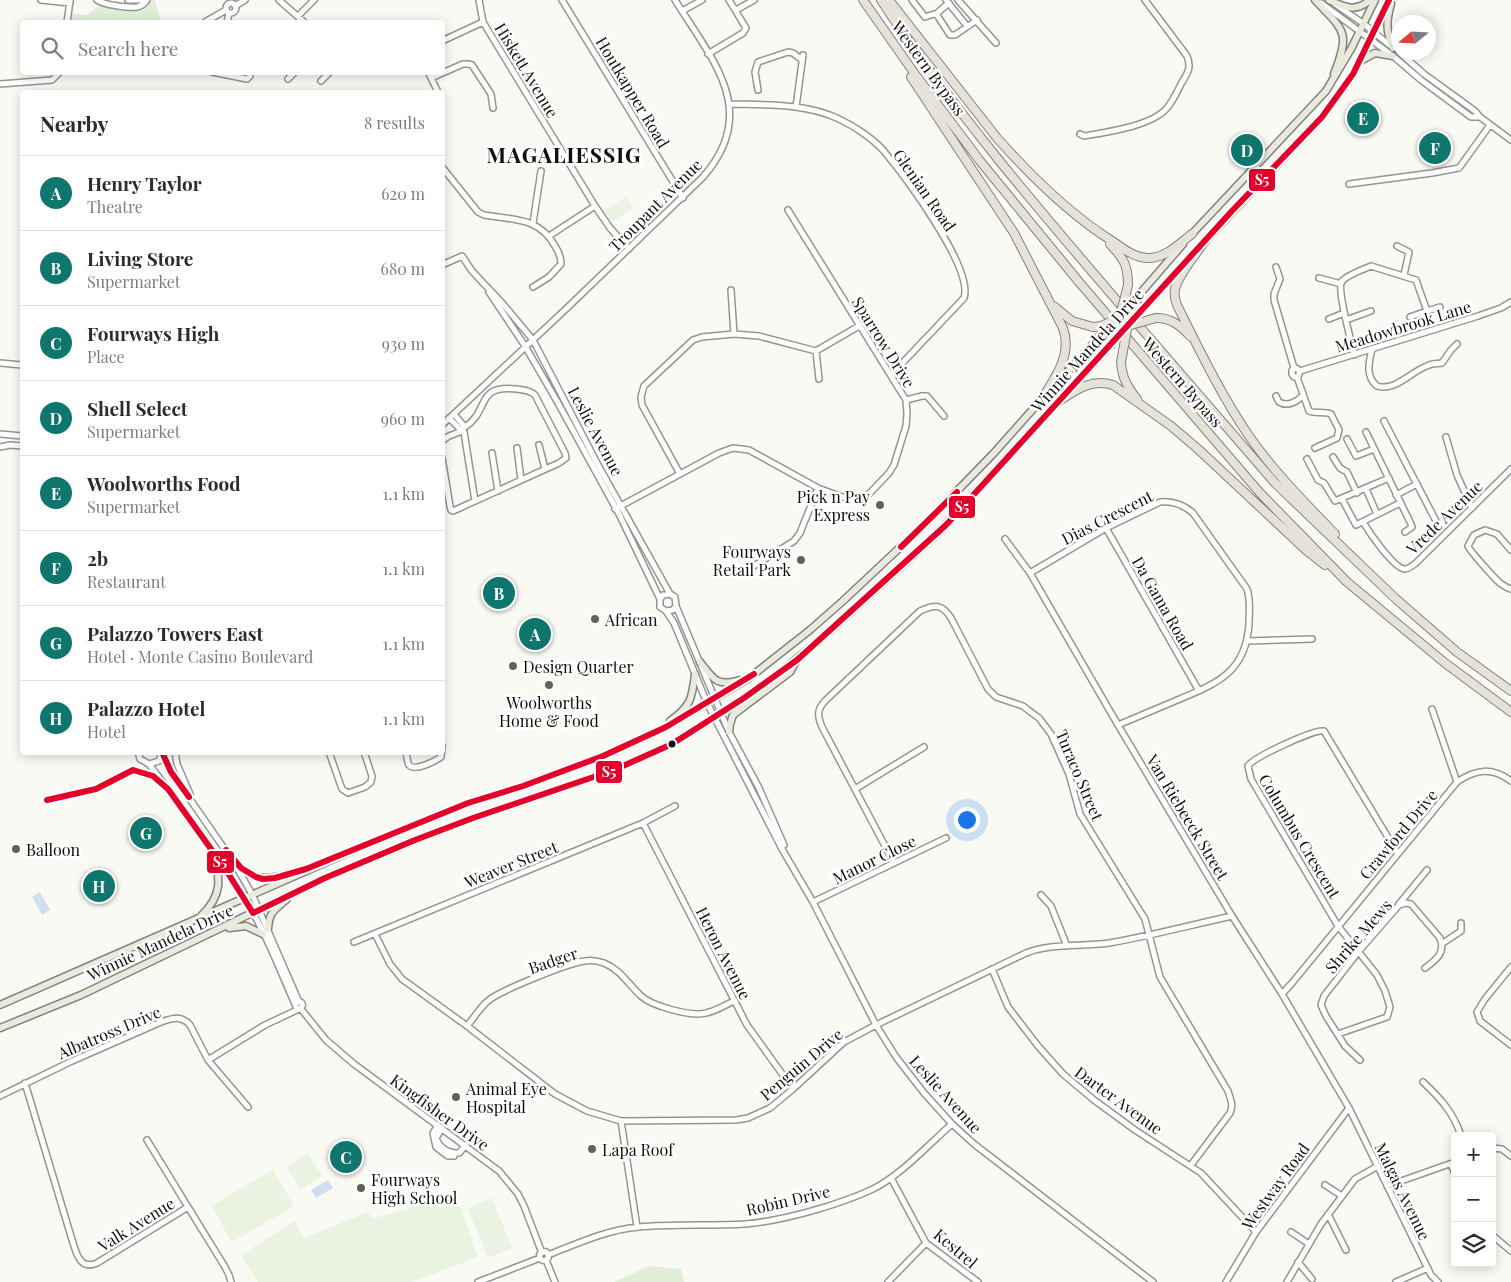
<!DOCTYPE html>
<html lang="en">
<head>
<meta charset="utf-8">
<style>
	:root { --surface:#fff; --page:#f2f2f3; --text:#2b2b33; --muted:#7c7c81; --line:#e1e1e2; --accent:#0f766e }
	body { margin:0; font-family:"Playfair Display",serif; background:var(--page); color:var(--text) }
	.controls { position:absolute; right:15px; bottom:15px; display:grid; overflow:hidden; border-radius:5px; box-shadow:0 2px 12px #0003 }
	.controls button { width:45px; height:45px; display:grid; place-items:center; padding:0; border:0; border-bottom:1px solid var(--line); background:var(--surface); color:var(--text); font:25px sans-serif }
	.compass { position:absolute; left:1391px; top:15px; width:45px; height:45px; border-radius:50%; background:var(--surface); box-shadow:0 2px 12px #0003; rotate:252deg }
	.you { position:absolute; left:966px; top:819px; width:18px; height:18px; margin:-12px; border:4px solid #fff; border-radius:50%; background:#1a73e8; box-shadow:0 0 0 8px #1a73e833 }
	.badge { display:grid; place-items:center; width:32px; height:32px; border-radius:50%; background:var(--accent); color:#fff; font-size:16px; font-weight:700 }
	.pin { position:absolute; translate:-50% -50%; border:2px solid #fff; box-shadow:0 1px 5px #0006 }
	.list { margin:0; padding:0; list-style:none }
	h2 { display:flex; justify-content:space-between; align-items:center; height:65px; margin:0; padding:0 20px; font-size:21px }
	h2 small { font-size:16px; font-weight:400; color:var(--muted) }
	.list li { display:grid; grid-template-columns:32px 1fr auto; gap:15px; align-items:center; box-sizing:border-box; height:75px; padding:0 20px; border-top:1px solid var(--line) }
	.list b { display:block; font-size:19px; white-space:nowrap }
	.list p { margin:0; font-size:16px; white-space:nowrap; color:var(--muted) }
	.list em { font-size:16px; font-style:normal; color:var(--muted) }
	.icon { flex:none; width:28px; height:28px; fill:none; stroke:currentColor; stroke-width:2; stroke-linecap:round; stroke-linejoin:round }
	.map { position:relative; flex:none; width:1511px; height:1282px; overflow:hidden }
	.search { position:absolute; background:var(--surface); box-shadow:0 2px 12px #0003; left:20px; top:20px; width:425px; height:55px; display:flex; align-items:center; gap:12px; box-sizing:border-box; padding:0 18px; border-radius:5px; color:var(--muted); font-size:19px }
	.panel { position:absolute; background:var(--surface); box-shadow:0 2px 12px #0003; left:20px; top:90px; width:425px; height:665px; border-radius:5px }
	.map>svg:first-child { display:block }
</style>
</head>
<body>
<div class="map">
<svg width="1511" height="1282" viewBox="0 0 1511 1282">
	<rect width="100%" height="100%" fill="#fafaf5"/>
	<!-- green -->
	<path fill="#e0eed7" d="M153 0H155L161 20 157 22H71L72 14 87 15 100 5 140 10Z
		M649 1266 681 1269 684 1282H614Z"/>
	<!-- pitch -->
	<path fill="#eaf3e1" d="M626 197 633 208 611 222 604 210Z
		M307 1153 322 1175 301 1190 286 1167Z
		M273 1170 294 1206 232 1242 211 1206Z
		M420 1194 450 1198 460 1206 478 1257 411 1282H258L241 1255 295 1221 304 1238 368 1212 372 1219 419 1205 417 1198Z
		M492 1198 512 1248 488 1258 468 1208Z"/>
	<!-- water -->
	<path fill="#cfdef1" d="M40 892 50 910 42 915 32 897Z
		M328 1180 333 1188 316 1198 311 1190Z"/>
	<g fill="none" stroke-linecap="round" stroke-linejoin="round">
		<defs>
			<path id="minor" d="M41 0 70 3
				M97 0C104 5 129 8 137 7 142 6 145 3 147 0
				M128 0H145
				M279 0 304 22
				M479 0 483 22 595 206 610 228 629 249
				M562 0 683 198
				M912 0 925 17 934 14 937 15 950 35H955L977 20
				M946 0 967 26
				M958 0 996 43
				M226 8a5 5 0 1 1 10 0a5 5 0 1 1-10 0Z
				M1321 3 1393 56 1421 80 1471 117H1480
				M1335 4 1364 24 1392 47
				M235 6 245 0
				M736 10 754 0
				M682 11 702 0
				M936 14 949 3
				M298 16 314 0
				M67 22 70 1
				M205 22 226 10
				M227 22 229 13
				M442 41 483 22
				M1399 52 1424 74 1475 111 1480 117 1511 140
				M708 54 743 33 746 28 729 0
				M212 72 247 79 250 76 249 72
				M428 72 438 92
				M431 78 463 64H468L472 65 491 94 493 108
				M288 79 295 72
				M321 81 330 72
				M0 84 52 80 60 72
				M758 90 755 72 758 62 788 52 793 53 802 60
				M730 104C766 105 806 103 839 119 854 126 872 138 883 150 903 174 974 268 964 298L891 375
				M796 107 803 55
				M1080 134 1084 136C1107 132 1152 126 1167 108 1173 101 1177 92 1181 84 1187 74 1192 68 1187 56L1145 0
				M442 167 478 212 484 215C514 220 539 217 555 246 559 252 561 257 561 264L549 277 533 287
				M1349 184 1432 173 1459 168 1490 125
				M533 223 541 171
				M549 236 595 206
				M1397 246 1409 252 1404 275
				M442 265 462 256 472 271 503 304 533 340 598 465 670 594
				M1276 267 1280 279 1274 294V300L1294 368
				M1319 278 1341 284
				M731 290 734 334
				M489 292 525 346 558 403 619 514 660 599
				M1427 311 1440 307
				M1329 319 1344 313
				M1346 320 1371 311
				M1372 349C1369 362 1365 376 1377 386 1395 392 1410 372 1427 366 1432 363 1437 364 1442 363L1451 350 1457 344
				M816 351 819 379
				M1354 355C1352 343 1336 288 1342 281 1349 274 1362 270 1371 266L1416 280 1427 311 1410 317
				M0 363 22 365
				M1300 371 1296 368 1292 370V374L1294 377H1298L1300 371 1478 316 1501 308 1511 302
				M1297 377 1309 411C1315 414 1324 411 1331 414L1339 430 1337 438 1315 448
				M1276 396 1279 402C1287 407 1297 402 1302 396
				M906 400 922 396H927L944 416
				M454 414 464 426
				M449 418 461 430
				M1384 421 1436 521
				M442 425 566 309 703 177C761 111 712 60 675 0
				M464 432 475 501
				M1366 432 1411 524 1412 527 1405 532
				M0 434 22 436
				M1446 437 1457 475 1472 508
				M1347 439 1356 456 1374 449
				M442 441 449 436 462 431
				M539 445 545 469
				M0 447 10 445 22 446
				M517 448 521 480
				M492 453 498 491
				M1333 457 1340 468 1347 472 1357 493
				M442 458 450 506 451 510 453 511 559 463 566 458 565 453 535 395C530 390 523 390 517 389 475 384 490 411 465 427
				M1307 459 1318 480 1324 483 1335 501 1389 478
				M680 474 642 405 641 397 644 386 693 340 702 337 734 334 759 336 816 351 859 326
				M1366 489 1377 514
				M1396 495 1417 484
				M1342 499 1356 525 1400 503
				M615 509 719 453 733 448 749 450 818 488 848 499 860 498 869 494 889 473 894 465 906 426 907 414 906 400 788 210
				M1363 522C1369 532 1394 569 1405 569 1409 569 1413 565 1416 563L1511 469
				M1106 528 1199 691
				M1005 539 1030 573 1118 725 1232 916 1282 994 1349 1108 1431 1275 1438 1282
				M1511 550 1497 534 1485 530 1474 535 1468 546C1469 550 1495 579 1500 583 1504 586 1507 588 1511 589
				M1030 573 1106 528 1160 502C1172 501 1184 505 1193 513L1247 589C1251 601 1249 612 1249 624 1246 673 1216 684 1175 701 1156 709 1137 717 1118 725
				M741 574 794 541 800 533 818 488
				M676 606 729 732 759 788 784 845
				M666 611 673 610 676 606 675 597 670 594 663 595 660 599V607L666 611 674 623 707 703 782 849 813 902 876 1025 896 1057 924 1093 952 1124 974 1144 1153 1282
				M1248 641 1312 639
				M1432 709 1457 782
				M138 752 140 759 149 764 159 761 162 753
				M175 752 177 764 190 794
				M329 752 342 789 348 793 365 787 371 782 372 776 364 752
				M406 752C407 756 407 762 409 765 415 772 435 761 441 757L442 746
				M162 755 171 772 228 854
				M149 764C184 811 222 859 252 911 269 940 281 973 295 1004
				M133 770 148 774 158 780
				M855 789 924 747
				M643 823 747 1025 793 1089
				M234 863 252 894 299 1002
				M894 863 822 727C817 715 817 709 826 700L920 611C935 604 942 604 951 618L988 689 996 697 1023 706 1028 710 1039 718 1051 734 1069 774 1080 814 1145 919 1160 977 1228 1091C1230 1098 1234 1105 1230 1113L1191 1165
				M1041 895 1051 906 1067 946
				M813 902 946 838
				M1399 904 1427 870
				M375 934 390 964 402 979 467 1026 555 1094 587 1111 621 1121 736 1120 748 1118 770 1108 793 1089 844 1042 876 1025 1026 953C1051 943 1081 947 1109 943 1150 936 1191 925 1232 916
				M354 942 643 823 675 806
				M1443 943 1461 931V923
				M1511 967 1485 999 1477 1012 1480 1021 1511 1045
				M992 969 1008 1007 1038 1046 1063 1074 1094 1100 1135 1130 1201 1173 1256 1232
				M1282 994 1292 983 1457 782C1476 769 1492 767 1511 781
				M295.5 1005a3.5 3.5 0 1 1 7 0a3.5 3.5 0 1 1-7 0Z
				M301 1009 326 1040 354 1064 499 1171 518 1194 524 1206 542 1253
				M467 1026C474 1018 480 1007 489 1000 502 990 568 963 585 961 591 960 598 961 604 963 621 970 628 984 641 996 652 1006 691 1017 706 1013 716 1011 725 1005 734 1001
				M1338 1034 1387 1017 1390 1007 1385 991 1377 975 1338 926 1251 779 1248 766C1254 757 1314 729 1324 731L1398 854
				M208 1060 265 1025 299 1009
				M1360 1060 1345 1046 1326 1016 1321 1005 1324 996 1359 951 1399 905 1406 903 1411 904 1440 938C1446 953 1436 960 1425 968
				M1423 1082C1440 1098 1454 1113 1461 1136
				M25 1083 73 1243C77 1256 81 1270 97 1263L188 1207 225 1267 229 1275 231 1282
				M0 1096 72 1061 161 1022C173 1018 181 1015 190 1025L208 1060 248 1107
				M621 1121 637 1227
				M438 1125 433 1133 436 1147 448 1156H454
				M442 1128 436 1138C440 1149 448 1153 459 1153L466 1145
				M147 1140 188 1207
				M1492 1148 1502 1149 1511 1156
				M1451 1164 1455 1174
				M891 1178 926 1243 978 1282
				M1325 1185 1342 1196
				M1387 1186 1455 1162
				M1328 1214 1346 1250
				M1291 1232 1309 1244
				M1492 1235 1511 1251
				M539.5 1256a4.5 4.5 0 1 1 9 0a4.5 4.5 0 1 1-9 0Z
				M548 1255C576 1244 609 1229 639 1227 674 1224 710 1226 745 1224 782 1221 839 1205 873 1189 901 1175 928 1145 952 1124
				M546 1260 555 1282
				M1298 1262 1312 1279
				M478 1282 540 1258
				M888 1282 926 1243
				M1226 1282 1256 1232 1349 1108
				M1287 1282 1321 1224 1355 1179 1378 1166
				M1396 1282 1428 1268"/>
			<path id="major" d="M1315 0C1344 31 1351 31 1334 74
				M1329 0C1345 7 1355 13 1370 0
				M1391 4C1386 21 1386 32 1393 48
				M1360 61 1375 53 1393 56
				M1190 236 1326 91 1351 49 1375 0
				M1206 240 1322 117 1353 74 1389 0
				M1138 296 1183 244
				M1143 308 1189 259
				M1049 392 1103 333
				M700 662C714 680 717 687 740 680
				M670 721C691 706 692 699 695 674
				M729 732 730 724 733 715 790 672 796 661
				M227 853C250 878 255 882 288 875
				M201 916C223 895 221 878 212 851
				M229 928 246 926 263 934
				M268 929C269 911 275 910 287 899
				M0 1005 368 844 468 803 523 786 603 756 666 727 749 678 810 630 844 600 925 524 993 454 1042 399
				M0 1028 81 995 325 878 415 840 473 818 614 770 672 744 744 698 782 671 831 630 935 536 1112 343"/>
			<path id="highway" d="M863 0 917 77 980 161 1079 282 1260 493 1347 582 1445 663 1511 712
				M881 0C953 110 1039 210 1125 310
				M889 0 997 138C1030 175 1067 212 1109 239 1122 247 1134 259 1150 258 1167 257 1180 243 1192 234
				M911 77 1014 233 1063 328C1073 356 1054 379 1040 402
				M1208 237C1199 250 1178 275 1175 289 1174 295 1175 300 1177 305 1199 349 1221 395 1249 436 1274 472 1305 503 1335 534
				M1110 244C1123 258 1128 264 1128 285
				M1055 307 1072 321 1093 327
				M1130 313 1146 305
				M1156 318C1171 318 1180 325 1190 336
				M1134 320 1275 483 1396 599 1457 652 1511 691
				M1100 336 1114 331
				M1121 362C1122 377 1127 387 1137 399
				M1059 401C1076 390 1092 378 1113 385L1171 426 1198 449 1306 550 1325 565"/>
		</defs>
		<!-- minor casing -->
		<use href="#minor" stroke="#959593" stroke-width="8"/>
		<!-- major casing -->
		<use href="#major" stroke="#828280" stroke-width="9"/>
		<!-- highway casing -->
		<use href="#highway" stroke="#828280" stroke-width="10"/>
		<!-- minor -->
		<use href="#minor" stroke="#fefefe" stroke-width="5"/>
		<!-- major -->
		<use href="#major" stroke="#eaeadc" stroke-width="6"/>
		<!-- highway -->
		<use href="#highway" stroke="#e7e2d8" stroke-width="8"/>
		<defs>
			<path id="major-bridge" d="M1108 329 1138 296
				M1114 341 1142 309"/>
			<path id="highway-bridge" d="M1093 327 1101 326 1119 318
				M1124 327 1156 318
				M1110 347 1124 301 1128 285
				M1121 362 1130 313"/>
		</defs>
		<!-- major-bridge casing -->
		<use href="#major-bridge" stroke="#828280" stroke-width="9" stroke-linecap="butt"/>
		<!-- highway-bridge casing -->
		<use href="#highway-bridge" stroke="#828280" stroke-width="10" stroke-linecap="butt"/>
		<!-- major-bridge -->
		<use href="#major-bridge" stroke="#eaeadc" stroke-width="6"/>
		<!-- highway-bridge -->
		<use href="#highway-bridge" stroke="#e7e2d8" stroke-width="8"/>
		<defs>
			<path id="bus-1" d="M901 547 957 492
				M162 752 171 772 189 797
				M47 800 96 789 133 770 153 776 168 789 226 870 253 913 325 878 415 840 473 818 614 770 672 744 744 698 797 660 946 525 1231 212 1322 117 1353 74 1389 0
				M226 850 241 868 256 877 263 879 275 878 306 869 468 803 523 786 603 756 666 727 754 674"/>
		</defs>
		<!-- bus-1 casing -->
		<use href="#bus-1" stroke="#fff" stroke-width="10"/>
		<!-- bus-1 -->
		<use href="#bus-1" stroke="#e4002b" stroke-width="6"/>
	</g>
	<!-- markers -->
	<g fill="#616160" stroke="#fff" stroke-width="2">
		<circle cx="880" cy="505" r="5"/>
		<circle cx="801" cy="560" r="5"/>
		<circle cx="595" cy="619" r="5"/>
		<circle cx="513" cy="666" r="5"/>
		<circle cx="549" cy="685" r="5"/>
		<circle cx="16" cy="849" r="5"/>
		<circle cx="456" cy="1097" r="5"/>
		<circle cx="592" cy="1149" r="5"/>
		<circle cx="361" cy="1188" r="5"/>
	</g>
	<circle fill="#0f0f0f" stroke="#fff" stroke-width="2" cx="672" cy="744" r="4.5"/>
	<g text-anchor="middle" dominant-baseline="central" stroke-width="5" stroke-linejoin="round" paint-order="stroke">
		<!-- street labels -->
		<g font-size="16" fill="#0f0f0f" stroke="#fff">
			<text transform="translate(929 68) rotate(54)">Western Bypass</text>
			<text transform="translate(527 70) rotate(59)">Hiskett Avenue</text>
			<text transform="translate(633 92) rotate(59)">Houtkapper Road</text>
			<text transform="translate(925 190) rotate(55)">Glenian Road</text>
			<text transform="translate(655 205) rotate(-45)">Troupant Avenue</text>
			<text transform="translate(1403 326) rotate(-17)">Meadowbrook Lane</text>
			<text transform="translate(884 342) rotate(58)">Sparrow Drive</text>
			<text transform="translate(1087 350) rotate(-48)">Winnie Mandela Drive</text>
			<text transform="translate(1183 382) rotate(49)">Western Bypass</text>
			<text transform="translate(596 431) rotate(62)">Leslie Avenue</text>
			<text transform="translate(1107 517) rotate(-27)">Dias Crescent</text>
			<text transform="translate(1444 517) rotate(-44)">Vrede Avenue</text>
			<text transform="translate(1163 603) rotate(60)">Da Gama Road</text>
			<text transform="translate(1080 775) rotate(67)">Turaco Street</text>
			<text transform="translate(1188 817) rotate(59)">Van Riebeeck Street</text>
			<text transform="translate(1398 834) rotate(-50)">Crawford Drive</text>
			<text transform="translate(1300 836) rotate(59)">Columbus Crescent</text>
			<text transform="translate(874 859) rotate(-26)">Manor Close</text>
			<text transform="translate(511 864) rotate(-22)">Weaver Street</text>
			<text transform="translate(1358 936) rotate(-49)">Shrike Mews</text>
			<text transform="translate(160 942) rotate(-25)">Winnie Mandela Drive</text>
			<text transform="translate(724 953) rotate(63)">Heron Avenue</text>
			<text transform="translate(553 960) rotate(-19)">Badger</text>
			<text transform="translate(109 1032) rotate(-23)">Albatross Drive</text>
			<text transform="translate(801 1064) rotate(-40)">Penguin Drive</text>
			<text transform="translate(946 1094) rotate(48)">Leslie Avenue</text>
			<text transform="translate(1119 1100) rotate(36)">Darter Avenue</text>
			<text transform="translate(440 1112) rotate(36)">Kingfisher Drive</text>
			<text transform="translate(1275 1186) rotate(-54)">Westway Road</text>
			<text transform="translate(1403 1191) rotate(64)">Malgas Avenue</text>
			<text transform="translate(788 1200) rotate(-13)">Robin Drive</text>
			<text transform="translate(136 1224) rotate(-32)">Valk Avenue</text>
			<text transform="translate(956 1248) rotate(40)">Kestrel</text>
		</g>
		<!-- poi labels -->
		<g font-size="16" fill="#0f0f0f" stroke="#fff" text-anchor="start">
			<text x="870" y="496" text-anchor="end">Pick n Pay<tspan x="870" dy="18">Express</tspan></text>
			<text x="791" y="551" text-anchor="end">Fourways<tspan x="791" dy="18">Retail Park</tspan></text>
			<text x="605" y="619">African</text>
			<text x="523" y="666">Design Quarter</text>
			<text x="549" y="702" text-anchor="middle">Woolworths<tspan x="549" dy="18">Home &amp; Food</tspan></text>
			<text x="26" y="849">Balloon</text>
			<text x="466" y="1088">Animal Eye<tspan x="466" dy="18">Hospital</tspan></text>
			<text x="602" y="1149">Lapa Roof</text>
			<text x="371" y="1179">Fourways<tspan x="371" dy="18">High School</tspan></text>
		</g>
		<!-- district labels -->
		<g font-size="21" font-weight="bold" letter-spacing="1" fill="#0f0f0f" stroke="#fff">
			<text x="564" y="154">MAGALIESSIG</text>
		</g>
	</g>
	<g stroke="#fff" stroke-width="2">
		<rect x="1248" y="168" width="28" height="24" rx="5" fill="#e4002b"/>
		<rect x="948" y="495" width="28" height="24" rx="5" fill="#e4002b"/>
		<rect x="595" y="760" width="28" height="24" rx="5" fill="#e4002b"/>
		<rect x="206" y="850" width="29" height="24" rx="5" fill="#e4002b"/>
	</g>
	<g font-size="14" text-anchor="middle" font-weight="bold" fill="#fff">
		<text x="1262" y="185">S5</text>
		<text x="962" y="512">S5</text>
		<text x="609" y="777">S5</text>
		<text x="220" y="867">S5</text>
	</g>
</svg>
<div class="controls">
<button>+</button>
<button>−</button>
<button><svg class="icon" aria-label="layers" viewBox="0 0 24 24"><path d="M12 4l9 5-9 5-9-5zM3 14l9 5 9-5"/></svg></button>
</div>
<svg class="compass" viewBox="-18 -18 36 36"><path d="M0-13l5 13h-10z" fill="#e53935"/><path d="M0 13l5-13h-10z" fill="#7c7c81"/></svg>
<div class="you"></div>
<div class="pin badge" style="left:535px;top:634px">A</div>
<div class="pin badge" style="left:499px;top:593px">B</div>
<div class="pin badge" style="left:346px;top:1157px">C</div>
<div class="pin badge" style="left:1247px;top:150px">D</div>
<div class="pin badge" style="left:1363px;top:118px">E</div>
<div class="pin badge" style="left:1435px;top:148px">F</div>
<div class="pin badge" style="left:146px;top:833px">G</div>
<div class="pin badge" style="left:99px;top:886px">H</div>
<div class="search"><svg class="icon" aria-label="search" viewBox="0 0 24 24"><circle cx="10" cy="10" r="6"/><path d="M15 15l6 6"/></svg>Search here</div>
<section class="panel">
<h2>Nearby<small>8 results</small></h2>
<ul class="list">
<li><span class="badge">A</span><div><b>Henry Taylor</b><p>Theatre</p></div><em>620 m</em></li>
<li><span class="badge">B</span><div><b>Living Store</b><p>Supermarket</p></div><em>680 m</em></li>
<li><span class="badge">C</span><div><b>Fourways High</b><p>Place</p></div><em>930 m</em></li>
<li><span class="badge">D</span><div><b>Shell Select</b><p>Supermarket</p></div><em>960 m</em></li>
<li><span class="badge">E</span><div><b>Woolworths Food</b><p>Supermarket</p></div><em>1.1 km</em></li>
<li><span class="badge">F</span><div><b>2b</b><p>Restaurant</p></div><em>1.1 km</em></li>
<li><span class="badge">G</span><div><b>Palazzo Towers East</b><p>Hotel · Monte Casino Boulevard</p></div><em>1.1 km</em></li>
<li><span class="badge">H</span><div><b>Palazzo Hotel</b><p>Hotel</p></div><em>1.1 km</em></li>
</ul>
</section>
</div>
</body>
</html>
